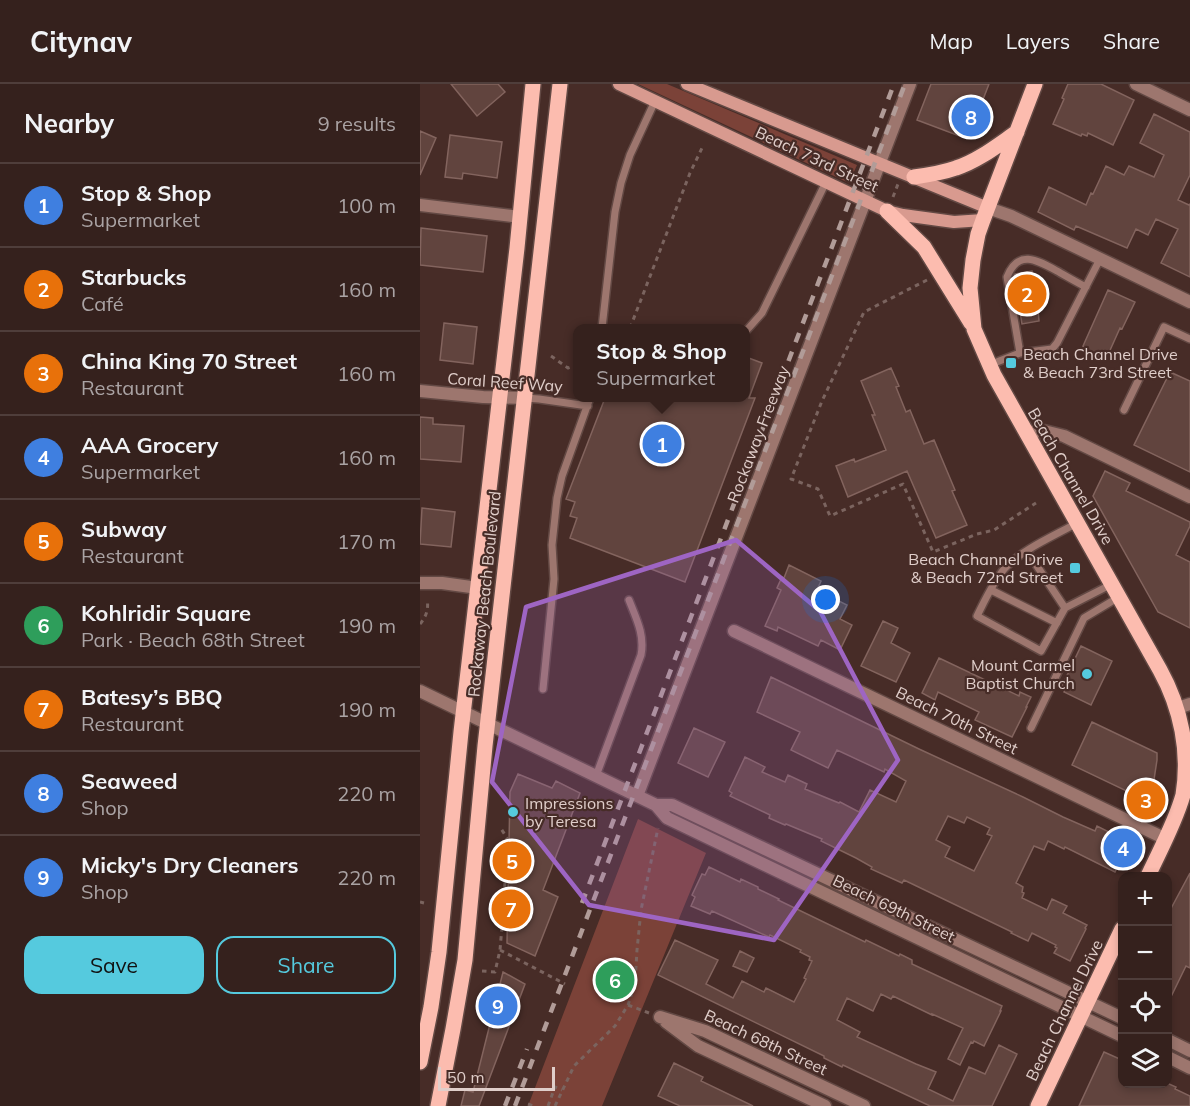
<!DOCTYPE html>
<html lang="en">
<head>
<meta charset="utf-8">
<style>
	:root { --surface:#35211d; --page:#402e2a; --text:#f1f3f6; --muted:#aaa3a4; --line:#4f3e3b; --accent:#55cade }
	body { margin:0; font-family:Mulish,sans-serif; background:var(--page); color:var(--text) }
	.controls { position:absolute; right:18px; bottom:18px; display:grid; overflow:hidden; border-radius:12px; box-shadow:0 3px 9px #0003 }
	.controls button { width:54px; height:54px; display:grid; place-items:center; padding:0; border:0; border-bottom:2px solid var(--line); background:var(--surface); color:var(--text); font:30px sans-serif }
	.scale { position:absolute; left:18px; bottom:15px; width:117px; box-sizing:border-box; padding-left:6px; border:3px solid #e0ceca; border-top:0; font-size:16px; line-height:21px; white-space:nowrap; color:#e0ceca; -webkit-text-stroke:4px #472c27; paint-order:stroke }
	.you { position:absolute; left:406px; top:516px; width:21px; height:21px; margin:-15px; border:4px solid #fff; border-radius:50%; background:#1a73e8; box-shadow:0 0 0 9px #1a73e833 }
	.badge { display:grid; place-items:center; width:39px; height:39px; border-radius:50%; background:var(--accent); color:#fff; font-size:20px; font-weight:700 }
	.pin { position:absolute; translate:-50% -50%; border:3px solid #fff; box-shadow:0 2px 6px #0006 }
	.popup { position:absolute; left:153px; top:240px; width:177px; height:78px; box-sizing:border-box; display:grid; place-content:center; border-radius:12px; background:var(--surface); filter:drop-shadow(0 2px 4px #0005); font-size:20px; white-space:nowrap; color:var(--muted) }
	.popup b { font-size:22px; color:var(--text) }
	.popup::after { content:''; position:absolute; left:50%; top:100%; margin-left:-12px; border:12px solid transparent; border-top-color:var(--surface) }
	.list { margin:0; padding:0; list-style:none }
	h2 { display:flex; justify-content:space-between; align-items:center; height:78px; margin:0; padding:0 24px; font-size:26px }
	h2 small { font-size:20px; font-weight:400; color:var(--muted) }
	.list li { display:grid; grid-template-columns:39px 1fr auto; gap:18px; align-items:center; box-sizing:border-box; height:84px; padding:0 24px; border-top:2px solid var(--line) }
	.list b { display:block; font-size:22px; white-space:nowrap }
	.list p { margin:0; font-size:20px; white-space:nowrap; color:var(--muted) }
	.list em { font-size:20px; font-style:normal; color:var(--muted) }
	.actions { display:flex; gap:12px; padding:18px 24px }
	.actions a { flex:1; padding:14px 0; border:2px solid var(--accent); border-radius:18px; text-align:center; font-size:21px; color:var(--accent) }
	.actions .main { background:var(--accent); color:#111 }
	.icon { flex:none; width:33px; height:33px; fill:none; stroke:currentColor; stroke-width:2; stroke-linecap:round; stroke-linejoin:round }
	.map { position:relative; flex:none; width:770px; height:1022px; overflow:hidden }
	header { display:flex; align-items:center; gap:36px; box-sizing:border-box; height:84px; padding:0 30px; background:var(--surface); border-bottom:2px solid var(--line) }
	header strong { font-size:28px }
	nav { display:flex; gap:33px; margin-inline-start:auto; font-size:21px }
	main { display:flex }
	aside { flex:1; background:var(--surface) }
	.map>svg:first-child { display:block }
</style>
</head>
<body>
<header>
<strong>Citynav</strong>
<nav><a>Map</a><a>Layers</a><a>Share</a></nav>
</header>
<main>
<aside>
<h2>Nearby<small>9 results</small></h2>
<ul class="list">
<li><span class="badge" style="background:#3f7fe0">1</span><div><b>Stop &amp; Shop</b><p>Supermarket</p></div><em>100 m</em></li>
<li><span class="badge" style="background:#e8710a">2</span><div><b>Starbucks</b><p>Café</p></div><em>160 m</em></li>
<li><span class="badge" style="background:#e8710a">3</span><div><b>China King 70 Street</b><p>Restaurant</p></div><em>160 m</em></li>
<li><span class="badge" style="background:#3f7fe0">4</span><div><b>AAA Grocery</b><p>Supermarket</p></div><em>160 m</em></li>
<li><span class="badge" style="background:#e8710a">5</span><div><b>Subway</b><p>Restaurant</p></div><em>170 m</em></li>
<li><span class="badge" style="background:#2e9e5b">6</span><div><b>Kohlridir Square</b><p>Park · Beach 68th Street</p></div><em>190 m</em></li>
<li><span class="badge" style="background:#e8710a">7</span><div><b>Batesy’s BBQ</b><p>Restaurant</p></div><em>190 m</em></li>
<li><span class="badge" style="background:#3f7fe0">8</span><div><b>Seaweed</b><p>Shop</p></div><em>220 m</em></li>
<li><span class="badge" style="background:#3f7fe0">9</span><div><b>Micky's Dry Cleaners</b><p>Shop</p></div><em>220 m</em></li>
</ul>
<div class="actions"><a class="main">Save</a><a>Share</a></div>
</aside>
<div class="map">
<svg width="770" height="1022" viewBox="0 0 770 1022">
	<rect width="100%" height="100%" fill="#472c27"/>
	<!-- green -->
	<path fill="#7b4238" d="M218 0H247L437 81 429 99Z
		M218 735 286 769 182 1022H108Z"/>
	<!-- building -->
	<path fill="#61443e" stroke="#83645e" stroke-width="1.5" fill-rule="evenodd" d="M31 0H78L85 8 57 32Z
		M511 0H569L550 49 542 53 497 36Z
		M648 0H681L714 16 693 61 668 49 667 52 662 50 661 52 633 40 644 15 642 14Z
		M734 30 770 48V91L758 116 769 121 770 120V193L741 179 758 145 736 135 728 151 716 145 707 164 656 142 654 146 618 128 629 103 666 121 671 109 673 110 686 82 704 91 709 82 734 93 744 71 720 59Z
		M0 47 16 54 0 91Z
		M30 51 82 58 77 94 43 89 42 95 25 93Z
		M1 144 67 152 63 188 0 181Z
		M612 187 614 202H616L619 237 602 240 594 191 595 190Z
		M688 206 715 218 702 245 700 244 687 273 679 269 678 272 666 267 668 264 663 262Z
		M24 239 57 243 53 280 20 276Z
		M326 273 342 279 329 314H335L265 498 150 454 157 434 150 432 155 418 146 415 185 314H326Z
		M471 284 479 302 476 303 486 328 490 326 504 360 514 356 535 406 532 407 547 441 516 454 487 387 428 413 416 382 434 375 435 378 466 366 452 331H455L441 297Z
		M750 288 770 297V388L714 361Z
		M0 333 13 334V340L44 342 41 378 0 375Z
		M685 387 710 399 706 407 770 438V442L756 471 770 478V544L738 528 673 412Z
		M2 424 35 428 31 463 0 460Z
		M369 481 401 497 397 506 427 521 420 535 432 541 420 566 401 556 398 562 358 543 357 547 345 542 361 506 357 504 362 493 364 494Z
		M463 537 478 544 471 559 490 569 476 598 441 582Z
		M661 562 692 577 671 621 644 608 646 604 642 602Z
		M519 574 599 612 600 608 611 613 606 623H607L592 653 555 636 559 628 518 608 515 616 502 609Z
		M351 593 499 665 603 713 643 733 675 747 677 742 709 758 695 788 645 763 644 765 628 757 624 766 614 762 596 799 603 803 602 808 604 809 602 814 627 826 632 815 647 822 643 829 667 841 665 844 666 845 650 877 634 869 637 864 635 863 636 861 612 849 608 857 591 849 592 848 484 796 482 799 451 785 452 783 436 774 401 757 402 755 366 740 365 741 349 734 350 731 310 712 312 709 309 707 325 673 345 683 342 688 365 698 368 691 387 700 385 705 419 719 420 718 439 728 450 706 476 718 486 697 465 685 464 688 417 666 408 684 371 666 380 648 337 628ZM528 732 544 739 547 733 570 744 567 750 572 752 554 787 525 773 530 763 516 756Z
		M672 638 737 669V676L733 702 726 723 708 715 711 709 652 681Z
		M274 644 305 658 288 693 258 679Z
		M98 690 132 704 136 697 160 709 123 806 138 813 115 872 87 859 90 708Z
		M289 783 320 798 321 795 338 803V805L359 815 358 816 445 858 446 856 479 872 480 870 492 876V880L582 922 580 927H581L564 962 554 957 553 959 551 958 540 981 528 975 543 944 512 930V931L473 912 471 915 461 910 453 927 427 914 417 936 440 948 437 953 496 980 516 988 508 1005 533 1017 549 983 565 990 579 961 597 970 572 1022H510L423 981 422 983 404 974V972L238 891 255 856 298 876 286 900 313 914 322 897 344 908 346 904 374 918 386 895 384 894 392 877 389 876 390 873 380 868 381 866 350 851 349 853 292 827 290 830 271 822 275 813 272 811 282 790 285 791Z
		M770 789V884L766 882 747 921V832Z
		M320 867 334 874 327 888 313 882Z
		M83 888 105 900 59 1022H41L45 1006 53 1008Z
		M684 968 702 976V999H747L756 1003 755 1005 770 1012V1022H659Z
		M254 979 283 993 281 997 333 1022H260L238 1012Z"/>
	<g fill="none" stroke-linecap="round" stroke-linejoin="round">
		<defs>
			<path id="lane" d="M182 244 195 128 201 99 210 71 235 17
				M326 247 342 229 406 98
				M600 269 587 193C598 165 617 176 637 187 646 192 656 198 666 203
				M569 281 600 269 632 265 637 259 680 175
				M105 314 119 315 168 322
				M704 326 744 243 770 255
				M657 439C634 452 603 465 585 484 573 498 565 516 557 532L621 567 645 524 692 500
				M607 467 645 524
				M571 506 637 539
				M123 605 134 495 132 461 137 414 142 392 170 314
				M611 644 664 534 699 513
				M176 692 221 571C225 551 216 534 209 516"/>
			<path id="street" d="M716 0 770 26
				M0 121 100 133
				M568 124 591 132 770 218
				M0 307 63 313 105 314
				M605 348 624 347 644 352 770 413
				M0 499H22L58 504
				M314 547 746 755
				M0 607 236 721 247 734 702 952
				M758 624 770 620
				M217 712 490 0
				M236 721H252L702 934
				M240 933 285 947 444 1022
				M246 938 278 962 405 1022
				M748 956 770 967
				M748 973 770 984"/>
			<path id="secondary" d="M199 0 467 127 483 131 534 138 563 136
				M267 0 568 124"/>
			<path id="primary" d="M615 0 563 136 558 150 553 176 550 204 554 245 574 291 740 586C761 624 770 668 763 711 755 739 740 766 728 792
				M494 93C508 91 522 89 536 84 558 77 578 61 597 48
				M467 127 504 163 551 239
				M0 978 11 923 19 868 41 648 97 164 113 0
				M18 1022 33 945 45 876 65 662 140 0
				M618 1022 702 845"/>
		</defs>
		<!-- lane casing -->
		<use href="#lane" stroke="#634944" stroke-width="10"/>
		<!-- street casing -->
		<use href="#street" stroke="#634944" stroke-width="15"/>
		<!-- secondary casing -->
		<use href="#secondary" stroke="#634944" stroke-width="15"/>
		<!-- primary casing -->
		<use href="#primary" stroke="#634944" stroke-width="18"/>
		<!-- path -->
		<path stroke="#7b645f" stroke-width="3" stroke-dasharray="4.5 4.5" stroke-linecap="butt" d="M473 113 478 100
			M507 196 444 228 402 317 371 395 398 405 410 432 483 400 513 468 557 450 574 446 616 419
			M210 244 270 89 283 62
			M131 272 148 284 153 282 158 285
			M0 540C6 533 9 525 7 515
			M0 818 4 819
			M80 866 145 900
			M62 887 75 888 80 866 84 819 87 754 80 743
			M208 921 229 929
			M108 1020 113 1022
			M128 1022 135 1003 142 1006
			M135 1022 154 982 195 942 208 921 215 900 217 866 221 826 238 744"/>
		<!-- lane -->
		<use href="#lane" stroke="#9d766e" stroke-width="7"/>
		<!-- street -->
		<use href="#street" stroke="#9d766e" stroke-width="12"/>
		<!-- secondary -->
		<use href="#secondary" stroke="#d89a8f" stroke-width="12"/>
		<!-- primary -->
		<use href="#primary" stroke="#fcbcaf" stroke-width="15"/>
		<!-- rail -->
		<path stroke="#b19c98" stroke-width="4.5" stroke-dasharray="10 10" stroke-linecap="butt" d="M162 819 474 0
			M85 1022 107 965
			M95 1022 485 0"/>
	</g>
	<!-- marked area -->
	<path fill="#9e65c3" fill-opacity="0.2" stroke="#9e65c3" stroke-width="4.5" stroke-linejoin="round" d="M316 456 400 527 478 676 354 856 169 821 72 698 106 523Z"/>
	<!-- markers -->
	<g fill="#55cade" stroke="#472c27" stroke-width="2">
		<rect x="585" y="273" width="12" height="12" rx="3"/>
		<rect x="649" y="478" width="12" height="12" rx="3"/>
		<circle cx="667" cy="590" r="6"/>
		<circle cx="93" cy="728" r="6"/>
	</g>
	<g text-anchor="middle" dominant-baseline="central" stroke-width="4.5" stroke-linejoin="round" paint-order="stroke">
		<!-- street labels -->
		<g font-size="16" fill="#e0ceca" stroke="#472c27">
			<text transform="translate(397 75) rotate(25)">Beach 73rd Street</text>
			<text transform="translate(85 298) rotate(4)">Coral Reef Way</text>
			<text transform="translate(338 350) rotate(-69)">Rockaway Freeway</text>
			<text transform="translate(651 392) rotate(60)">Beach Channel Drive</text>
			<text transform="translate(64 510) rotate(-84)">Rockaway Beach Boulevard</text>
			<text transform="translate(537 636) rotate(26)">Beach 70th Street</text>
			<text transform="translate(474 824) rotate(26)">Beach 69th Street</text>
			<text transform="translate(644 926) rotate(-64)">Beach Channel Drive</text>
			<text transform="translate(346 958) rotate(25)">Beach 68th Street</text>
		</g>
		<!-- poi labels -->
		<g font-size="16" fill="#e0ceca" stroke="#472c27" text-anchor="start">
			<text x="603" y="270">Beach Channel Drive<tspan x="603" dy="18">&amp; Beach 73rd Street</tspan></text>
			<text x="643" y="475" text-anchor="end">Beach Channel Drive<tspan x="643" dy="18">&amp; Beach 72nd Street</tspan></text>
			<text x="655" y="581" text-anchor="end">Mount Carmel<tspan x="655" dy="18">Baptist Church</tspan></text>
			<text x="105" y="719">Impressions<tspan x="105" dy="18">by Teresa</tspan></text>
		</g>
	</g>
</svg>
<div class="controls">
<button>+</button>
<button>−</button>
<button><svg class="icon" aria-label="locate" viewBox="0 0 24 24"><circle cx="12" cy="12" r="6"/><path d="M12 2v4M12 18v4M2 12h4M18 12h4"/></svg></button>
<button><svg class="icon" aria-label="layers" viewBox="0 0 24 24"><path d="M12 4l9 5-9 5-9-5zM3 14l9 5 9-5"/></svg></button>
</div>
<div class="scale">50 m</div>
<div class="you"></div>
<div class="pin badge" style="left:242px;top:360px;background:#3f7fe0">1</div>
<div class="popup"><b>Stop &amp; Shop</b>Supermarket</div>
<div class="pin badge" style="left:607px;top:210px;background:#e8710a">2</div>
<div class="pin badge" style="left:726px;top:716px;background:#e8710a">3</div>
<div class="pin badge" style="left:703px;top:764px;background:#3f7fe0">4</div>
<div class="pin badge" style="left:92px;top:777px;background:#e8710a">5</div>
<div class="pin badge" style="left:195px;top:896px;background:#2e9e5b">6</div>
<div class="pin badge" style="left:91px;top:825px;background:#e8710a">7</div>
<div class="pin badge" style="left:551px;top:33px;background:#3f7fe0">8</div>
<div class="pin badge" style="left:78px;top:922px;background:#3f7fe0">9</div>
</div>
</main>
</body>
</html>
